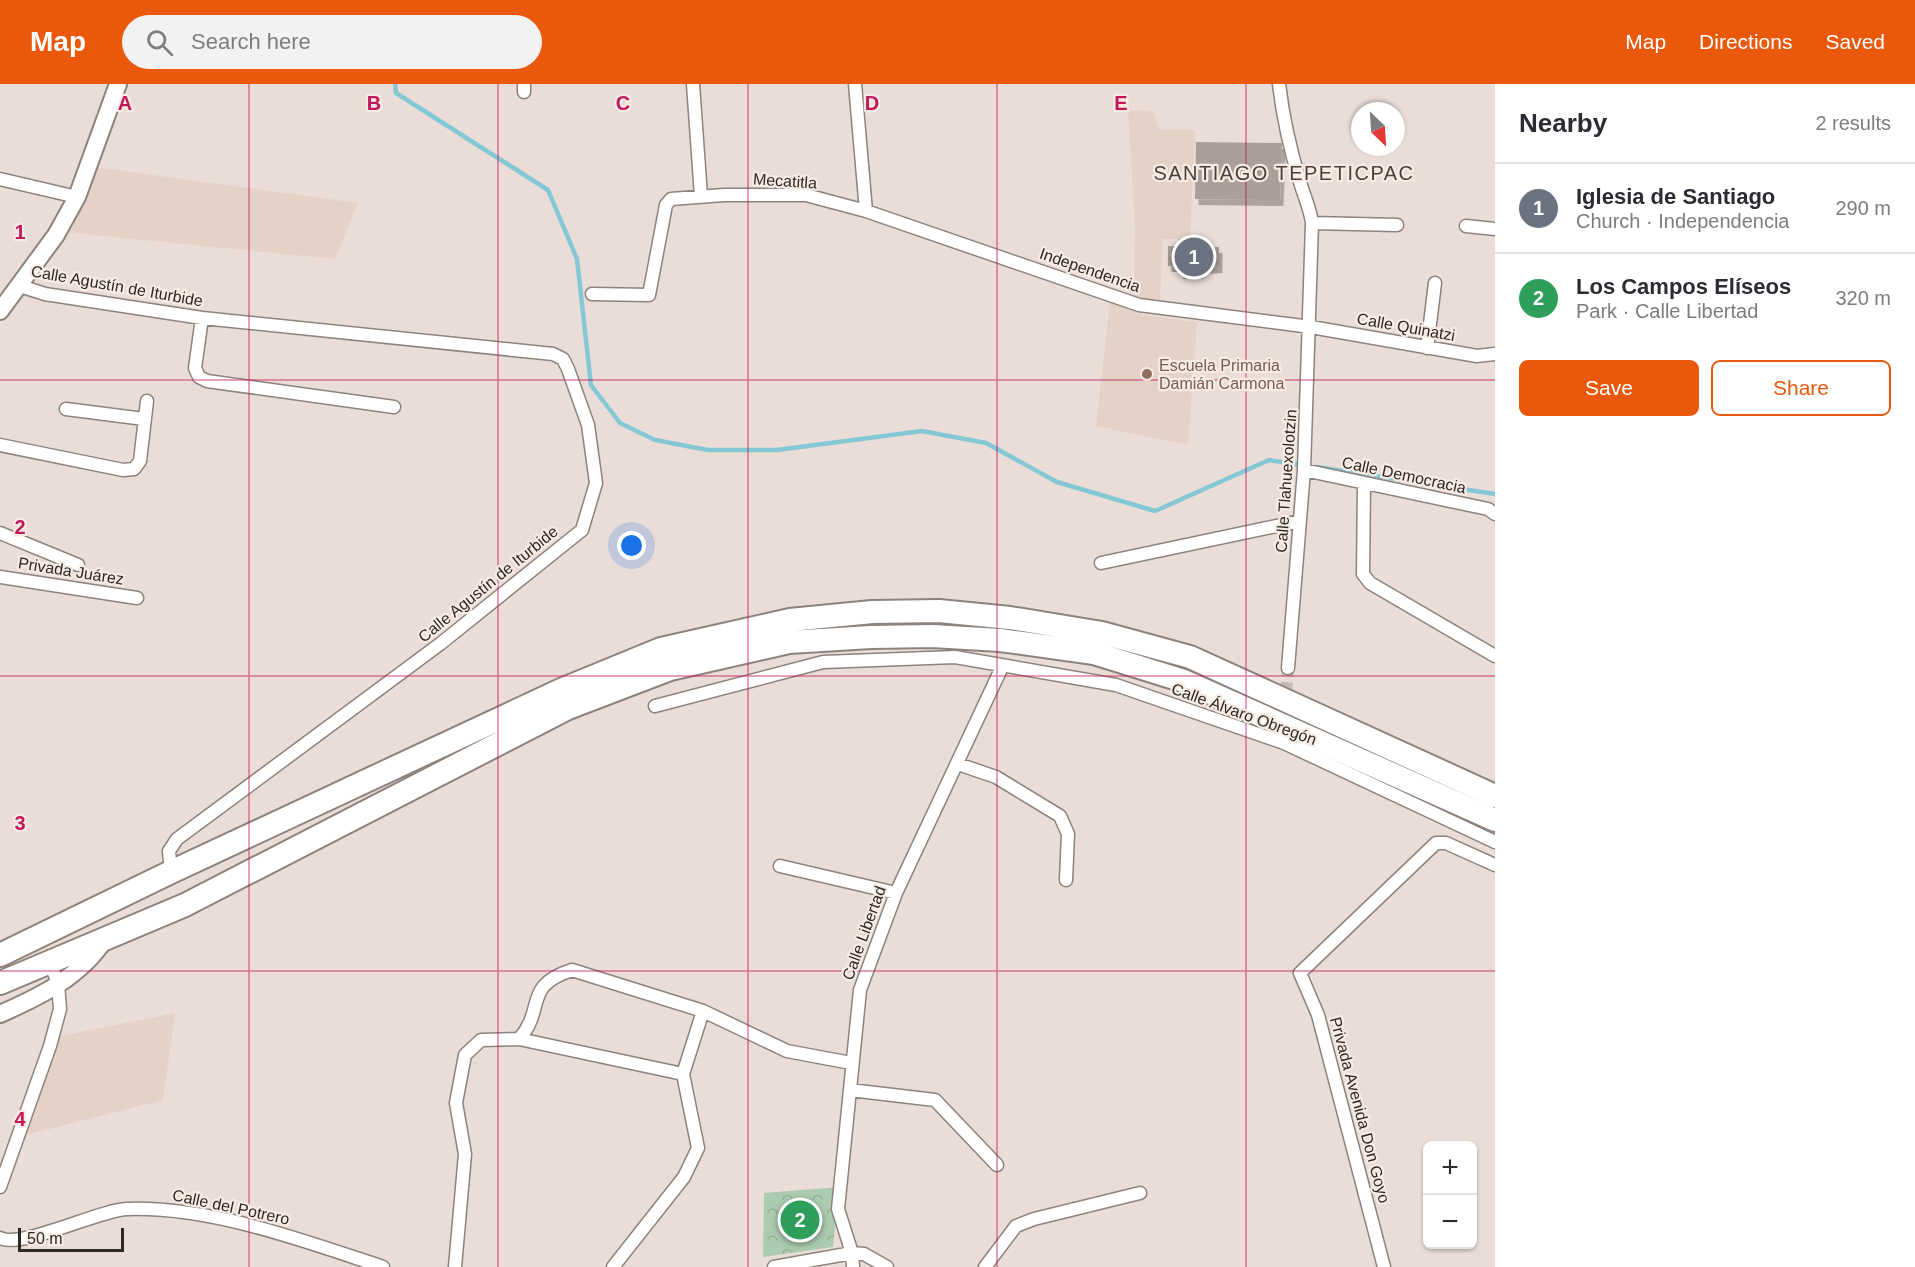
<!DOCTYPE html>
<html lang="en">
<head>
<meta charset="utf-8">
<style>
	:root { --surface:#fff; --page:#f2f2f3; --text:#2b2b33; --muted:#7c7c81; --line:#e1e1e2; --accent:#ea580c }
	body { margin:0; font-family:Arial,sans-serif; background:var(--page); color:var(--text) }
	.controls { position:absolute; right:18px; bottom:18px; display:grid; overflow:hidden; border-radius:9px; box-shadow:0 2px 4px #0004 }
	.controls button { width:54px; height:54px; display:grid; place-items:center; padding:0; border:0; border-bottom:2px solid var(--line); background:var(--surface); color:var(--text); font:30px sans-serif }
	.compass { position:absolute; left:1351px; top:18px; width:54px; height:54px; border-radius:50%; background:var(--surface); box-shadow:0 2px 4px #0004; rotate:155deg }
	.scale { position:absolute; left:18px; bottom:15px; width:106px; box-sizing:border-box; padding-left:6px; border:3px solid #2d2826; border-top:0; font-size:16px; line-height:21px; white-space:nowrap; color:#2d2826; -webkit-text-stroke:4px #f7ebe4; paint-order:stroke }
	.you { position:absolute; left:632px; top:462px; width:21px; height:21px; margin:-15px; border:4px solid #fff; border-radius:50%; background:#1a73e8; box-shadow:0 0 0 9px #1a73e833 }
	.badge { display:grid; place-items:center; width:39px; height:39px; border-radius:50%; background:var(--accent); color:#fff; font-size:20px; font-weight:700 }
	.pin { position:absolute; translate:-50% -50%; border:3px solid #fff; box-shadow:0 2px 6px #0006 }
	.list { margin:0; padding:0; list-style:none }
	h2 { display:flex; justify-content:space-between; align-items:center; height:78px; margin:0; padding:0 24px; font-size:26px }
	h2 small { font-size:20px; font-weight:400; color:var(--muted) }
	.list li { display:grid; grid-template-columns:39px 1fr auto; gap:18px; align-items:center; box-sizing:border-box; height:90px; padding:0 24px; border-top:2px solid var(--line) }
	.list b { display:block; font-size:22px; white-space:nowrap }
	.list p { margin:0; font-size:20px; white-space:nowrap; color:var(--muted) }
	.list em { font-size:20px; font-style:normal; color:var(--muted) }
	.actions { display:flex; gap:12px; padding:18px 24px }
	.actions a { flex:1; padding:14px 0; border:2px solid var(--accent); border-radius:9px; text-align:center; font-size:21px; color:var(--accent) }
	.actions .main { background:var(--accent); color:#fff }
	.icon { flex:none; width:33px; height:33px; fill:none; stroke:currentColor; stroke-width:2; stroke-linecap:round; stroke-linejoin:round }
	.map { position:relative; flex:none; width:1495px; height:1183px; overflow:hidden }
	header { display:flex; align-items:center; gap:36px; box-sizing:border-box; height:84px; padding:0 30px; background:var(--accent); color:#fff }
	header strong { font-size:28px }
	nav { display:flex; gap:33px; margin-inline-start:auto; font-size:21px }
	.search { width:420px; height:54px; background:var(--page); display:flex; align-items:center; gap:15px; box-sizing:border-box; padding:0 21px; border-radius:33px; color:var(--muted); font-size:22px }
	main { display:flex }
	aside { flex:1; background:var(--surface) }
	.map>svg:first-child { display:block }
</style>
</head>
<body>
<header>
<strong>Map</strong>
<div class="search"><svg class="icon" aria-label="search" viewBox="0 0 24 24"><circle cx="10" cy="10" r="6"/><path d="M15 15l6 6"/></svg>Search here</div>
<nav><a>Map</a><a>Directions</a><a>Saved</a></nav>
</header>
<main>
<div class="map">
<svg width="1495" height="1183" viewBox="0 0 1495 1183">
	<defs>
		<pattern id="park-crowns" width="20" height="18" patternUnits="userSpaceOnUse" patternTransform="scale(1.5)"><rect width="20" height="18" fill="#acccaf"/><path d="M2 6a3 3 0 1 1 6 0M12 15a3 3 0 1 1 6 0" fill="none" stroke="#94af96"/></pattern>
		<filter id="shadow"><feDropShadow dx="3.5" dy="6" stdDeviation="0" flood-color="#0004"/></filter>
	</defs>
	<rect width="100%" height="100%" fill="#eaddd7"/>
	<!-- built -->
	<path fill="#e5d2c7" d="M1128 26 1153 27 1159 46H1195L1190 155H1163L1160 215H1134L1135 142Z
		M94 83 358 119 335 175 64 148Z
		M1110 218 1143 231 1197 238 1188 361 1096 342Z
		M175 929 163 1016 26 1051 60 952Z"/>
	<!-- park -->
	<path fill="url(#park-crowns)" d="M839 1103 833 1163 763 1173 764 1109Z"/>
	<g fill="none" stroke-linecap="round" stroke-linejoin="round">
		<!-- stream -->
		<path stroke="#84c8d6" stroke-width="4.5" d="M395 0 396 9 548 106 577 175 591 301 620 339 655 356 708 366H777L922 347 986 359 1057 398 1155 427 1269 376 1302 381
			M1317 383 1495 410"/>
	</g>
	<!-- building -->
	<path fill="#aa9f99" filter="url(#shadow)" d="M1196 58 1282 59 1280 116 1195 115Z
		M1179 155H1197V163H1219V183L1200 184V189H1180V182H1168V162H1179Z"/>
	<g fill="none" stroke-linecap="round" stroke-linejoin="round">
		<!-- street-tunnel -->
		<path stroke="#c4b9b4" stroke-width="12" stroke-dasharray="12 6" stroke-linecap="butt" d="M1283 646 1288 584"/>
		<defs>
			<path id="street" d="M693 0 701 112
				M855 0 866 127
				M1279 0C1283 34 1290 65 1300 98 1304 112 1310 124 1312 139L1304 386 1288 584
				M524 8V0
				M0 95 77 113
				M1312 139 1397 141
				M1466 142 1495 145
				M20 202 45 210 202 234 553 270 563 275 568 285 588 341 596 399 582 446 440 560 177 755 169 767 171 788
				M592 210 649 211 666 121 671 115 724 111H806L866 127 1139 221 1311 243 1477 272 1495 270
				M202 234 195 284 199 293 207 297 394 323
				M1427 264 1435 199
				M66 325 144 335
				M0 361 123 386 134 385 140 377 147 317
				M1304 386 1488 425 1495 430
				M1364 400 1363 490 1370 499 1495 572
				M0 449 78 481
				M1101 479 1300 437
				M0 493 137 514
				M655 622 823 578 955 573 1116 601 1284 659 1495 758
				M958 680 996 693 1060 732 1068 750 1066 796
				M780 782 896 809
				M519 955 683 990
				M850 1006 935 1016 997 1081
				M0 1103 50 962 60 925 58 900 50 878
				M0 1154C21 1165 99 1126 127 1125 210 1122 305 1157 383 1183
				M455 1183 465 1070 456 1019 465 971 481 956 519 955C546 925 522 902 572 886L703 927 787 967 851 979
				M613 1183 684 1093 698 1064 683 990 703 927
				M774 1183 852 1169 864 1170 887 1183
				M853 1183 852 1169 838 1125 860 906 896 809 1002 583
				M985 1183 1016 1142 1034 1135 1140 1109
				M1384 1183 1318 931 1300 889 1436 759H1446L1495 781"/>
			<path id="secondary" d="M0 227 56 151 77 113 118 0
				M0 930C41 912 80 893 105 855"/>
			<path id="highway" d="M0 871 171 788 561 606 661 565 790 536 872 528 939 527 1010 534 1102 549 1190 573 1495 712
				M0 899 185 821 568 624 670 585 789 558 871 553 932 552 1000 556 1094 569 1184 597 1495 736"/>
		</defs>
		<!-- street casing -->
		<use href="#street" stroke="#8d827c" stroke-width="15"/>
		<!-- secondary casing -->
		<use href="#secondary" stroke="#8d827c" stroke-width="20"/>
		<!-- highway casing -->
		<use href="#highway" stroke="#8d827c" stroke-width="26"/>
		<!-- street -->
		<use href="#street" stroke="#fff" stroke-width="12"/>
		<!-- secondary -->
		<use href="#secondary" stroke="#fff" stroke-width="16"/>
		<!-- highway -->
		<use href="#highway" stroke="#fff" stroke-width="22"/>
	</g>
	<!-- grid -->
	<path fill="none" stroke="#c2185b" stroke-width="1.5" stroke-opacity="0.55" d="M249 0V1183M498 0V1183M748 0V1183M997 0V1183M1246 0V1183M0 296H1495M0 592H1495M0 887H1495"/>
	<!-- markers -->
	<circle fill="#8d6e63" stroke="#f7ebe4" stroke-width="2" cx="1147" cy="290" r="6"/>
	<g text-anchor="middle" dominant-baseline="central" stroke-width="4.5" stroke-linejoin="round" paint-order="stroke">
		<!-- street labels -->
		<g font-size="16" fill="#2d2826" stroke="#f7ebe4">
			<text transform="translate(785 97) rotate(4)">Mecatitla</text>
			<text transform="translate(1090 186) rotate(19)">Independencia</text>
			<text transform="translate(117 202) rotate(10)">Calle Agustín de Iturbide</text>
			<text transform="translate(1406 243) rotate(10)">Calle Quinatzi</text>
			<text transform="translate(1404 391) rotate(12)">Calle Democracia</text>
			<text transform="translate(1286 397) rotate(-86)">Calle Tlahuexolotzin</text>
			<text transform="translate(71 487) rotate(9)">Privada Juárez</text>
			<text transform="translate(488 500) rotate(-39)">Calle Agustín de Iturbide</text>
			<text transform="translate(1244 630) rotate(20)">Calle Álvaro Obregón</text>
			<text transform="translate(864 849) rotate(-70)">Calle Libertad</text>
			<text transform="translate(1360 1026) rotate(75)">Privada Avenida Don Goyo</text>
			<text transform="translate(231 1123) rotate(12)">Calle del Potrero</text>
		</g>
		<!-- education labels -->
		<g font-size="16" fill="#785e54" stroke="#f7ebe4" text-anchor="start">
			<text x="1159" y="281">Escuela Primaria<tspan x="1159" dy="18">Damián Carmona</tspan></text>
		</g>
		<!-- quarter labels -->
		<g font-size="20" letter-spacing="1.5" fill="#4a403b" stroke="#f7ebe4">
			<text x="1284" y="89">SANTIAGO TEPETICPAC</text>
		</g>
	</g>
	<g font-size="20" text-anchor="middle" font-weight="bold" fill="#c2185b" stroke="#f7ebe4" stroke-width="4.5" stroke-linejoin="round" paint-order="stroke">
		<text x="125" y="26">A</text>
		<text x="374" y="26">B</text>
		<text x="623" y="26">C</text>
		<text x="872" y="26">D</text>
		<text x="1121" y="26">E</text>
		<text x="20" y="155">1</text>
		<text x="20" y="450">2</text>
		<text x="20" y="746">3</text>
		<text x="20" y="1042">4</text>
	</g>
</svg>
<div class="controls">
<button>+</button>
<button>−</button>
</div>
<svg class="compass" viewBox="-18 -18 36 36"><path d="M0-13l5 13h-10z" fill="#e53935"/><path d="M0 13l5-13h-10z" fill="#7c7c81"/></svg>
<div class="scale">50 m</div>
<div class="you"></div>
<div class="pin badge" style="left:1194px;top:173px;background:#6b7280">1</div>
<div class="pin badge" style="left:800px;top:1136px;background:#2e9e5b">2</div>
</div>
<aside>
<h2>Nearby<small>2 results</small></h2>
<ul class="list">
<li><span class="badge" style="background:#6b7280">1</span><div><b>Iglesia de Santiago</b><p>Church · Independencia</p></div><em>290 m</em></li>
<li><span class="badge" style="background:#2e9e5b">2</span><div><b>Los Campos Elíseos</b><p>Park · Calle Libertad</p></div><em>320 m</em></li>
</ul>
<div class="actions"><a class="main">Save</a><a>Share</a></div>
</aside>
</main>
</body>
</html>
